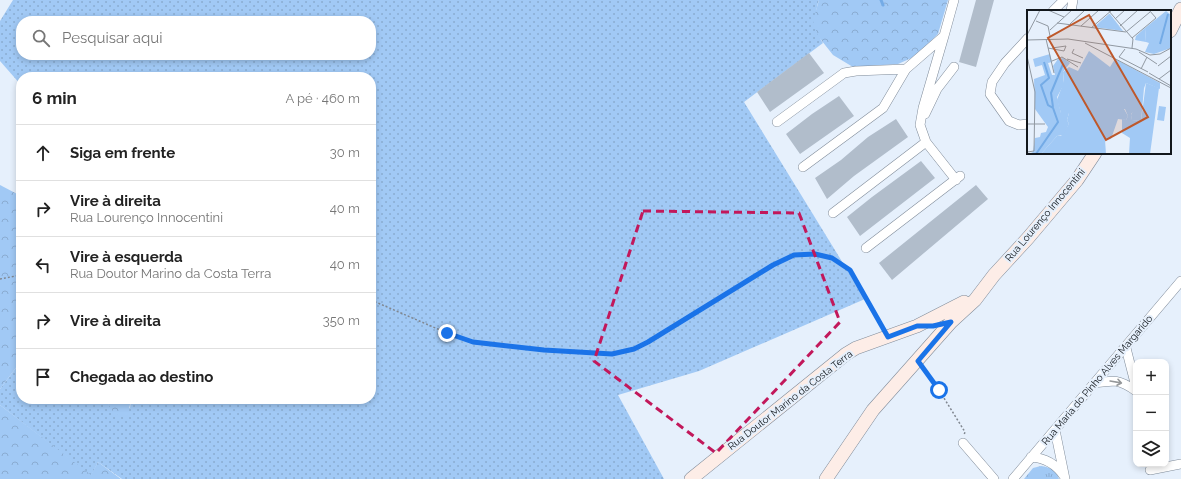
<!DOCTYPE html>
<html lang="pt">
<head>
<meta charset="utf-8">
<style>
	:root { --surface:#fff; --page:#f2f2f2; --text:#222; --muted:#767676; --line:#e0e0e0 }
	body { margin:0; font-family:Raleway,sans-serif; background:var(--page); color:var(--text) }
	.controls { position:absolute; right:12px; bottom:12px; display:grid; overflow:hidden; border-radius:8px; box-shadow:0 2px 6px #0003 }
	.controls button { width:36px; height:36px; display:grid; place-items:center; padding:0; border:0; border-bottom:1px solid var(--line); background:var(--surface); color:var(--text); font:20px sans-serif }
	.stop { position:absolute; width:12px; height:12px; margin:-9px; border:3px solid #1a73e8; border-radius:50%; background:#fff }
	.stop.end { background:#1a73e8; border-color:#fff; box-shadow:0 1px 4px #0008 }
	.list { margin:0; padding:0; list-style:none }
	h2 { display:flex; justify-content:space-between; align-items:center; height:52px; margin:0; padding:0 16px; font-size:17px }
	h2 small { font-size:13px; font-weight:400; color:var(--muted) }
	.list li { display:grid; grid-template-columns:26px 1fr auto; gap:12px; align-items:center; box-sizing:border-box; height:56px; padding:0 16px; border-top:1px solid var(--line) }
	.list b { display:block; font-size:15px; white-space:nowrap }
	.list p { margin:0; font-size:13px; white-space:nowrap; color:var(--muted) }
	.list em { font-size:13px; font-style:normal; color:var(--muted) }
	.icon { flex:none; width:22px; height:22px; fill:none; stroke:currentColor; stroke-width:2; stroke-linecap:round; stroke-linejoin:round }
	.map { position:relative; flex:none; width:1181px; height:479px; overflow:hidden }
	.search { position:absolute; background:var(--surface); box-shadow:0 2px 6px #0003; left:16px; top:16px; width:360px; height:44px; display:flex; align-items:center; gap:10px; box-sizing:border-box; padding:0 14px; border-radius:16px; color:var(--muted); font-size:15px }
	.panel { position:absolute; background:var(--surface); box-shadow:0 2px 6px #0003; left:16px; top:72px; width:360px; height:332px; border-radius:16px }
	.map>svg:first-child { display:block }
</style>
</head>
<body>
<div class="map">
<svg width="1181" height="479" viewBox="0 0 1181 479">
	<defs>
		<pattern id="grass-dots" width="8" height="8" patternUnits="userSpaceOnUse"><rect width="8" height="8" fill="#a1c9f5"/><path d="M2 2h.1M6 6h.1" fill="none" stroke="#8aacd1" stroke-width="1.8" stroke-linecap="round"/></pattern>
		<pattern id="forest-crowns" width="20" height="18" patternUnits="userSpaceOnUse"><rect width="20" height="18" fill="#a1c9f5"/><path d="M2 6a3 3 0 1 1 6 0M12 15a3 3 0 1 1 6 0" fill="none" stroke="#8aacd1"/></pattern>
		<pattern id="park-tufts" width="24" height="20" patternUnits="userSpaceOnUse"><rect width="24" height="20" fill="#a1c9f5"/><path d="M3 7l-1-3M5 7V3M7 7l1-3M15 17l-1-3M17 17v-4M19 17l1-3" fill="none" stroke="#8aacd1"/></pattern>
	</defs>
	<rect width="100%" height="100%" fill="#e6f0fc"/>
	<!-- grass -->
	<path fill="url(#grass-dots)" fill-rule="evenodd" d="M13 0H819C814 13 815 32 823 43L744 102 865 299 699 371 618 395 664 479H122L98 462 91 476 0 405V389L21 361V399H108L109 405 130 408 131 399H371V77H21V85L0 61V21ZM21 21H371V55H21Z"/>
	<!-- forest -->
	<path fill="url(#forest-crowns)" d="M819 0H948L938 34 916 56 898 64 853 67 833 55 818 36 813 21Z
		M0 185 21 196V361L0 389Z
		M108 399H131L128 415 122 416 114 414 109 405Z
		M0 405 91 475 98 462 121 479H0Z"/>
	<!-- park -->
	<path fill="url(#park-tufts)" d="M1041 466C1050 467 1056 470 1059 479H1024L1033 468Z"/>
	<g fill="none" stroke-linecap="round" stroke-linejoin="round">
		<!-- stream -->
		<path stroke="#74abe6" stroke-width="3" d="M881 0 883 5"/>
	</g>
	<!-- building -->
	<path fill="#b1bdcb" d="M976 0H994L976 67 959 62Z
		M809 53 824 73 770 112 757 92Z
		M839 96 854 116 800 154 786 134 812 114Z
		M896 119 908 137 854 176 827 199 815 178 841 160 868 137Z
		M921 161 935 178 860 236 847 217 872 197Z
		M976 185 988 199 892 280 879 263Z"/>
	<g fill="none" stroke-linecap="round" stroke-linejoin="round">
		<defs>
			<path id="street" d="M1053 11 1064 0
				M1071 11 1073 0
				M1028 38 1005 63 992 82 990 94 1009 121 1019 125 1028 124
				M925 114 937 89 954 67
				M777 122 844 73 856 71 906 69 944 36 954 0
				M926 142 920 125 923 108 944 36
				M803 167 883 108 906 69
				M833 213 926 142 956 180
				M866 248 960 176
				M1126 348 1136 387
				M1094 383C1114 380 1119 379 1136 391
				M1055 430 1065 479
				M963 443 994 479
				M1031 457C1045 458 1056 464 1064 476
				M1150 470 1181 464
				M1013 479 1181 281"/>
			<path id="secondary" d="M1170 31 1181 9
				M691 479 846 354 856 348 917 326 964 302
				M826 479 873 410 951 322 975 300 994 275 1028 238 1077 180 1095 153"/>
		</defs>
		<!-- street casing -->
		<use href="#street" stroke="#808c9a" stroke-width="10"/>
		<!-- secondary casing -->
		<use href="#secondary" stroke="#808c9a" stroke-width="14"/>
		<!-- path -->
		<path stroke="#808790" stroke-width="1.5" stroke-dasharray="2 2" stroke-linecap="butt" d="M0 279 21 275
			M371 300 447 333 473 342 544 350 612 354 634 349 648 342 773 265 794 255H815L832 258 850 270 882 326
			M923 369 939 390 965 432 964 435"/>
		<!-- street -->
		<use href="#street" stroke="#fff" stroke-width="9"/>
		<!-- secondary -->
		<use href="#secondary" stroke="#fdede7" stroke-width="13"/>
	</g>
	<!-- one-way arrows -->
	<defs><path id="oneway-shaft" d="M-6 0H5M1.5-3L5.5 0L1.5 3" fill="none" stroke-width="1.6" stroke-linecap="round" stroke-linejoin="round"/></defs>
	<use stroke="#949799" href="#oneway-shaft" transform="translate(1116 382) rotate(10)"/>
	<g fill="none" stroke-linecap="round" stroke-linejoin="round">
		<!-- route -->
		<path stroke="#1a73e8" stroke-width="5" d="M447 333 473 342 544 350 612 354 634 349 648 342 773 265 794 255 815 254 832 258 850 270 888 337 917 326H933L951 322 918 361 939 390"/>
	</g>
	<!-- marked area -->
	<path fill="none" stroke="#c2185b" stroke-width="3" stroke-dasharray="8 5" stroke-linejoin="round" d="M643 211 799 213 840 322 716 453 594 361Z"/>
	<g text-anchor="middle" dominant-baseline="central" stroke-width="4" stroke-linejoin="round" paint-order="stroke">
		<!-- street labels -->
		<g font-size="10" fill="#12171c" stroke="#e6f0fc">
			<text transform="translate(1045 215) rotate(-50)">Rua Lourenço Innocentini</text>
			<text transform="translate(1097 380) rotate(-50)">Rua Maria do Pinho Alves Margarido</text>
			<text transform="translate(790 400) rotate(-38)">Rua Doutor Marino da Costa Terra</text>
		</g>
	</g>
	<!-- overview -->
	<g transform="translate(1027 10)">
		<rect width="144" height="144" fill="#e6f0fc"/>
		<path d="M118 18 119 32 108 30 109 26ZM62 41 83 57 88 49 133 73V79L119 73 117 78 114 111 105 110 104 105 107 99H97L101 106 99 110 91 109 84 129 78 130 79 144H14L30 126H34L42 114 40 110 42 103H34L30 90 37 71 36 62 42 57 51 61Z" fill="#a1c9f5"/>
		<path d="M139 1 144 5V38L127 44 118 42 122 33 119 32 118 18ZM23 44 25 52 21 53 25 65H28L26 56 31 49 36 48 43 53 36 62 37 74 30 87 34 103H42L40 110 42 114 36 125 30 126 14 144H2L6 142 8 128 13 127 14 123 19 122 21 117 8 99 7 69 18 65 15 55 8 57 6 49ZM119 73 132 78 123 144H102L103 128 95 123V109L99 110 101 106 98 99H109L104 104 105 110 114 111Z" fill="#a1c9f5"/>
		<path d="M82 4H83L96 21 67 17Z" fill="#a1c9f5"/>
		<path d="M132 96 139 97 137 111 130 110Z" fill="#a1c9f5"/>
		<path fill="none" stroke="#74abe6" stroke-width="2" d="M133 34 141 4M26 97 24 83 36 54M9 144 31 112 26 98 21 95 14 75 22 68 17 52"/>
		<path fill="none" stroke="#9199a2" stroke-width="1" d="M21 0 37 7M81 0 106 29 105 38M88 9 98 0M9 11 21 16 23 26M30 13 99 22 123 2M43 14 57 1M54 16 72 0M93 16 111 0M64 18 85 0M23 20 45 0M0 25 13 0M105 28 129 8 122 0M19 29 27 63M0 30 41 29 109 39 123 45 133 44 144 38M58 33 144 78M21 38 37 41 39 36 25 38M47 39 45 43 56 48M98 39 92 47 121 62M112 42 130 54M0 46 8 82 7 141 0 142M40 49 54 53M25 51 35 47 51 57M131 56 144 46M114 59 120 47M122 63 144 76M132 69 144 60M0 114H18"/>
		<path fill="#be582b" fill-opacity="0.15" stroke="#be582b" stroke-width="2" d="M62 5 121 107 79 130 21 28Z"/>
		<rect width="144" height="144" fill="none" stroke="#12171c" stroke-width="2"/>
	</g>
</svg>
<div class="controls">
<button>+</button>
<button>−</button>
<button><svg class="icon" aria-label="layers" viewBox="0 0 24 24"><path d="M12 4l9 5-9 5-9-5zM3 14l9 5 9-5"/></svg></button>
</div>
<div class="stop" style="left:939px;top:390px"></div>
<div class="stop end" style="left:447px;top:333px"></div>
<div class="search"><svg class="icon" aria-label="search" viewBox="0 0 24 24"><circle cx="10" cy="10" r="6"/><path d="M15 15l6 6"/></svg>Pesquisar aqui</div>
<section class="panel">
<h2>6 min<small>A pé · 460 m</small></h2>
<ul class="list">
<li><svg class="icon" aria-label="ahead" viewBox="0 0 24 24"><path d="M12 20V5M6 11l6-6 6 6"/></svg><div><b>Siga em frente</b></div><em>30 m</em></li>
<li><svg class="icon" aria-label="right" viewBox="0 0 24 24"><path d="M7 20v-9h11M14 6l5 5-5 5"/></svg><div><b>Vire à direita</b><p>Rua Lourenço Innocentini</p></div><em>40 m</em></li>
<li><svg class="icon" aria-label="left" viewBox="0 0 24 24"><path d="M17 20v-9H6M10 6l-5 5 5 5"/></svg><div><b>Vire à esquerda</b><p>Rua Doutor Marino da Costa Terra</p></div><em>40 m</em></li>
<li><svg class="icon" aria-label="right" viewBox="0 0 24 24"><path d="M7 20v-9h11M14 6l5 5-5 5"/></svg><div><b>Vire à direita</b></div><em>350 m</em></li>
<li><svg class="icon" aria-label="arrive" viewBox="0 0 24 24"><path d="M6 21V4h12l-3 4 3 4H6"/></svg><div><b>Chegada ao destino</b></div></li>
</ul>
</section>
</div>
</body>
</html>
